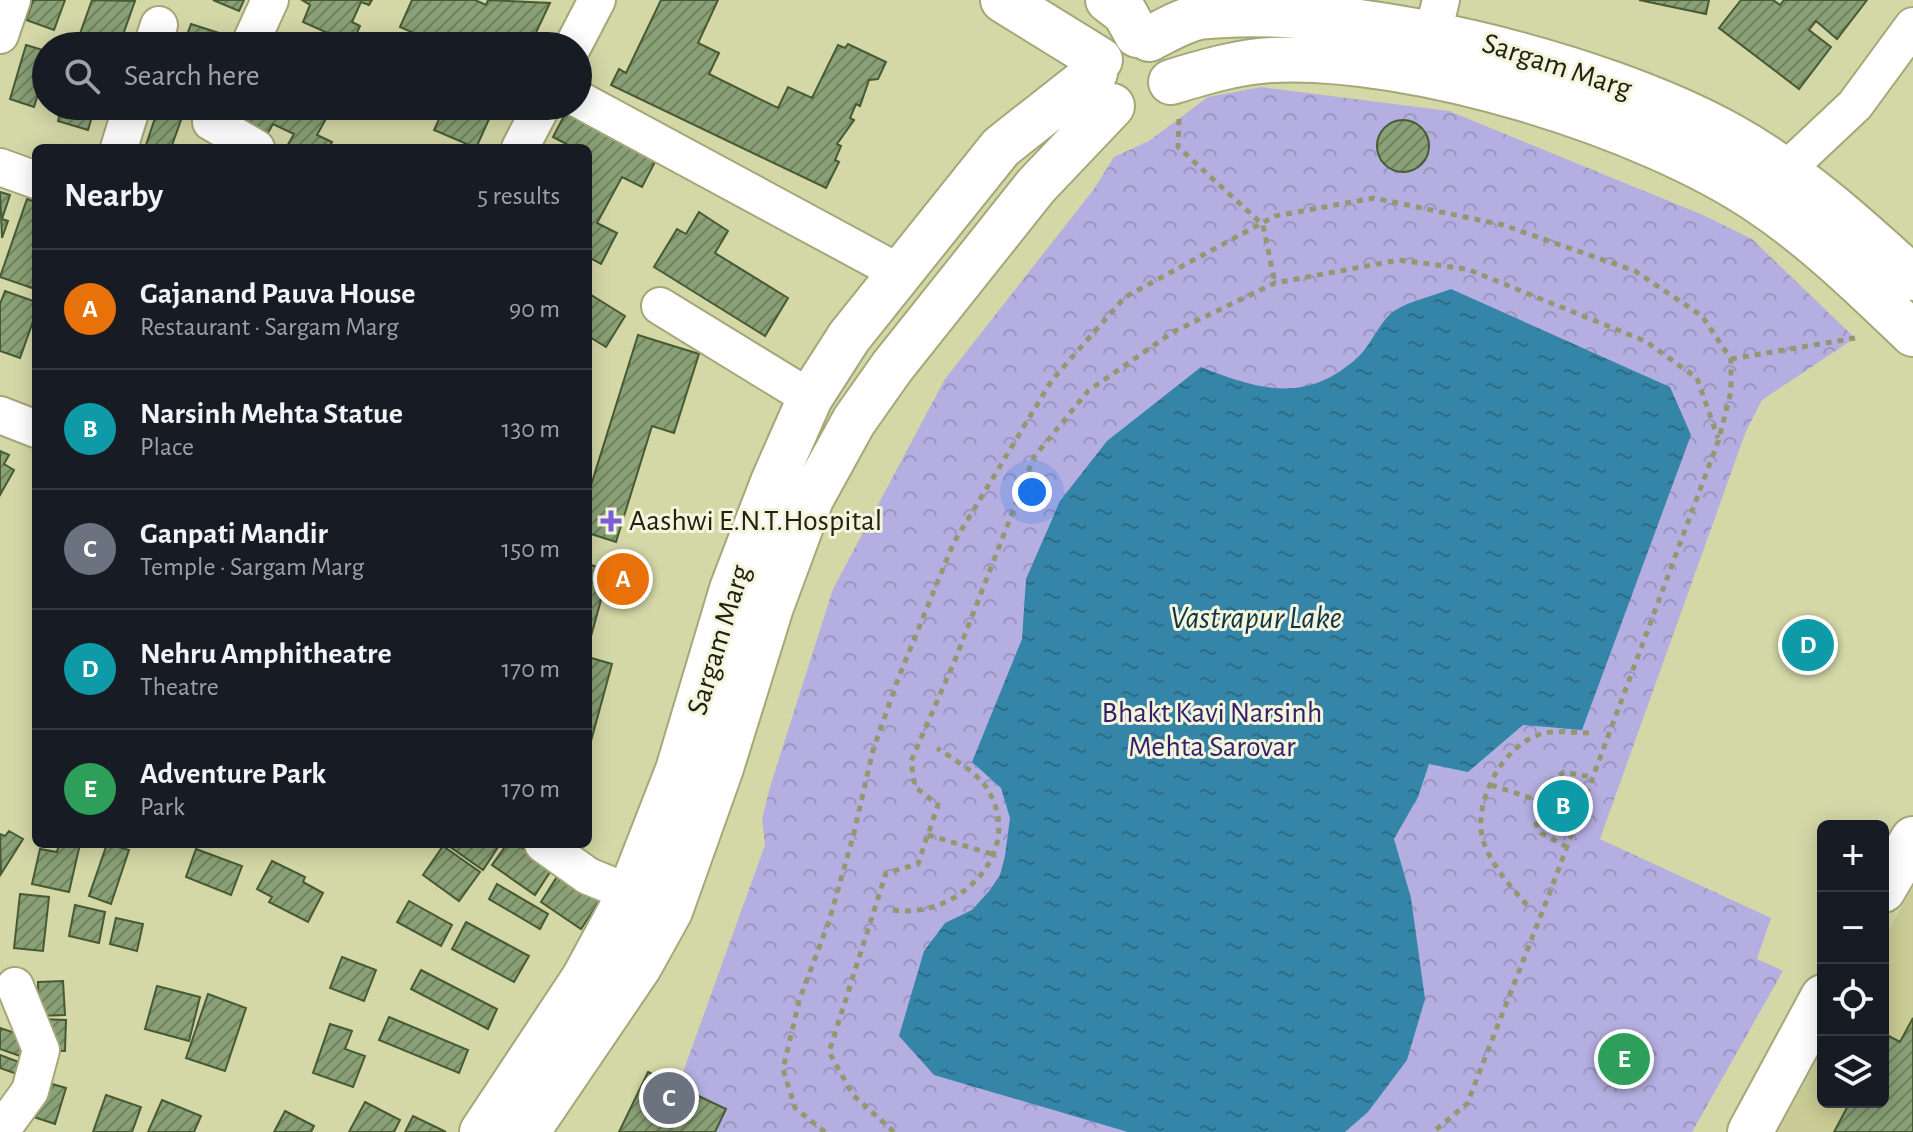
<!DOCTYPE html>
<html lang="en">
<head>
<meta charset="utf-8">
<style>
	:root { --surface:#171b24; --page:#242831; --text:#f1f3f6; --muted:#9ea1a6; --line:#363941; --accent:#7b5fd9 }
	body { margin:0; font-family:"Alegreya Sans",sans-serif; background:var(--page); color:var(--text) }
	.controls { position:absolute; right:24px; bottom:24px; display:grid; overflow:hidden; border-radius:12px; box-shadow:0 4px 20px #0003 }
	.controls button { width:72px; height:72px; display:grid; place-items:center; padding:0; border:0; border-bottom:2px solid var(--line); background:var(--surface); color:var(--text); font:40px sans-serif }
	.you { position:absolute; left:1032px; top:492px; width:28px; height:28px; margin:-20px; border:6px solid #fff; border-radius:50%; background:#1a73e8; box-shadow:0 0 0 12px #1a73e833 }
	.badge { display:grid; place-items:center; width:52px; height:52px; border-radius:50%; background:var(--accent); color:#fff; font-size:26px; font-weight:700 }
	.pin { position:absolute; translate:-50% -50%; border:4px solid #fff; box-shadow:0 2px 8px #0006 }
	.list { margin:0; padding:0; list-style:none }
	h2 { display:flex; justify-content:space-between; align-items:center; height:104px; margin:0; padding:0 32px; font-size:34px }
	h2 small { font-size:26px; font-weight:400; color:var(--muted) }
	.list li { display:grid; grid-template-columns:52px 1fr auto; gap:24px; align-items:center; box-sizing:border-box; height:120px; padding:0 32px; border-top:2px solid var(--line) }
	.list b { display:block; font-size:30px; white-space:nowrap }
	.list p { margin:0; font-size:26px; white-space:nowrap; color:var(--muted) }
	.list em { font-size:26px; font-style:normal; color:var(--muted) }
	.icon { flex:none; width:44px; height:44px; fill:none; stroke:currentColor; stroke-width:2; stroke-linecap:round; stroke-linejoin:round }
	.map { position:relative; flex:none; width:1913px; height:1132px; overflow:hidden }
	.search { position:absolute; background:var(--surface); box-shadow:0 4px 20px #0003; left:32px; top:32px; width:560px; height:88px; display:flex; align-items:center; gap:20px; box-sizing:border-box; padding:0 28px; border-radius:44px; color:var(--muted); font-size:30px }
	.panel { position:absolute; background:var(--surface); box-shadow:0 4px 20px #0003; left:32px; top:144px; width:560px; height:704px; border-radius:12px }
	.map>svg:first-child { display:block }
</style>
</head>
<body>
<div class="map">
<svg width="1913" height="1132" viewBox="0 0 1913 1132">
	<defs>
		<pattern id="park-crowns" width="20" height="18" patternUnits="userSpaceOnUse" patternTransform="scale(2)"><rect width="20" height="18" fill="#b5afe1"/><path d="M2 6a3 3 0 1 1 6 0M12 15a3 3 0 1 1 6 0" fill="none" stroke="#9b96c0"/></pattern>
		<pattern id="water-ripples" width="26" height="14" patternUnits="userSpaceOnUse" patternTransform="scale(2)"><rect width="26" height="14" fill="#3485a8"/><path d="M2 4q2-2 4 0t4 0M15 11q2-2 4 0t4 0" fill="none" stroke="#2c6c87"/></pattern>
		<pattern id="building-hatch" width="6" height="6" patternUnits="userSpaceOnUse" patternTransform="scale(2)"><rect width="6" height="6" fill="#8aa076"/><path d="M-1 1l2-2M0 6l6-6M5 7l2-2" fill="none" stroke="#70825f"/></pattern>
	</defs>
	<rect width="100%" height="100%" fill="#d4d7a6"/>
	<!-- built -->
	<path fill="#c9cc94" d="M1913 887V1132H1777L1823 1049V1102H1883V940Z"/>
	<!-- park -->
	<path fill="url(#park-crowns)" d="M1261 87 1449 111 1703 215 1752 239 1855 338 1762 400 1746 431 1600 839 1771 918 1757 959 1783 971 1692 1132H715L726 1109 678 1086 765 845 762 819 770 787 833 589 945 379 1094 189 1114 157 1149 141 1208 97Z"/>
	<!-- water -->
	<path fill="url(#water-ripples)" d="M1451 289 1670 387 1691 435 1582 730 1523 725 1468 772 1429 764 1418 797 1394 839 1411 898 1425 999 1407 1060 1368 1112 1345 1132H1128L934 1075 899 1036 924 951 945 923 972 910 990 890 1000 875 1005 856 1010 818 1001 788 972 762 1022 639 1026 579 1060 501 1107 441 1201 367C1261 391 1309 404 1360 355 1372 343 1380 321 1394 311 1409 301 1433 296 1451 289Z"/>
	<!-- building -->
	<path fill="url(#building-hatch)" stroke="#475a34" stroke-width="2" d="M33 0H65L54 30 26 20Z
		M92 0 135 1 119 46H90L77 42Z
		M213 0H244L239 11Z
		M372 0 369 5 361 2 352 22 360 26 352 44 303 22 310 5 302 0Z
		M412 0H475L486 5 488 0 550 3 532 41 513 33 507 46H443L400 27Z
		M661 0H718L698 43 719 53 709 74 778 108 788 87 812 98 838 45 845 48 848 44 886 62 878 79 869 80 860 106 856 104 850 118 854 120 837 144 841 146 835 160 839 162 826 188 611 85 619 69 626 73Z
		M1639 0H1709L1706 14Z
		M1741 0H1773L1780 5 1784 0H1867L1837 39 1816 21 1809 30 1831 47 1799 89 1719 28Z
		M191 24 222 34 218 46H183Z
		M26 45 46 51V69L34 107 10 99Z
		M95 106 88 130 58 121 61 108 58 106Z
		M159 106H186L171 148H145Z
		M239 106H333L317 135 332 142 329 148H286L294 134 273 124 265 138 231 121Z
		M445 106H495L476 148 434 130Z
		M566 112 656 160 642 187 622 177 597 223 617 233 601 264 588 257V148H574L553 137Z
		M1377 146a26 26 0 1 1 52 0a26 26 0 1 1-52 0Z
		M0 192 10 195 2 219 8 221 2 238Z
		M27 199 36 202V279L32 288 0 277Z
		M699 212 728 231 715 253 788 298 765 336 654 267 677 229 686 234Z
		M5 291 36 302V313L20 358 0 351V304Z
		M588 293 625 316 606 347 588 336Z
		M638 335 699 354 674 433 652 426 616 542 588 533V495Z
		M0 451 9 455 4 464 14 470 0 495Z
		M588 564 609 571 588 647Z
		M588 657 612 664 588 752Z
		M9 831 23 839 1 874 0 834 5 836Z
		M59 844H80L69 892 32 884 40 849 57 852Z
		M107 844 129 850 111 904 89 896Z
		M446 844H500L483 870Z
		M507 844H517L552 869 535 895 492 865Z
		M443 846 480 872 459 901 423 875Z
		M196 849 242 866 231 895 186 877Z
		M272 861 305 877 303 882 323 893 308 922 269 902 272 897 257 889Z
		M560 872 601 899 581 929 541 902Z
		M497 884 548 914 540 929 489 899Z
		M20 894 49 897 43 951 14 948Z
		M409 901 452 925 441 946 397 922Z
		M75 905 105 912 99 943 69 936Z
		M116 918 143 924 137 951 110 944Z
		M466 922 529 956 514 982 452 949Z
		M342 957 376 970 364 1001 330 988Z
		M421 970 497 1009 488 1029 411 989Z
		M63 981 65 1015 39 1016 38 982Z
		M157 986 200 997 189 1041 145 1029Z
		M208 994 246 1008 225 1071 186 1058Z
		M389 1017 468 1050 459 1073 379 1040Z
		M1913 1018V1132H1834L1850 1102H1883V1033L1900 1042Z
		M41 1019 66 1020 65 1051 41 1050Z
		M330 1024 352 1031 345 1049 365 1056 353 1087 313 1073Z
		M0 1028 27 1037 20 1056 0 1049Z
		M0 1055 32 1067 28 1078 0 1068Z
		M648 1072 726 1109 715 1132H619Z
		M42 1081 66 1088 55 1124 31 1116Z
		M106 1095 141 1107 132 1132H93Z
		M162 1100 201 1116 194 1132H148Z
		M365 1102 400 1120 394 1132H349Z
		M285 1111 314 1126 311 1132H274Z
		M413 1116 446 1132H405Z"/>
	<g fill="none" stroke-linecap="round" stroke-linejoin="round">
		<defs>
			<path id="street" d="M0 35 12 0
				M152 46 159 25
				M249 46 270 0
				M573 46 597 0
				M1426 61 1441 0
				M578 99 900 273
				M219 106 211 122 256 148
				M119 148 132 106
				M520 148 542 106
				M0 167 36 180
				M1786 170 1855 105 1913 26
				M660 306 810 398
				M0 415 36 429
				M543 844 588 876 654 903
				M0 1132 30 1091 41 1050 15 986"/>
			<path id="secondary" d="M1003 0 1100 60
				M1108 0 1125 13 1137 35
				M1149 39C1165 31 1181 21 1199 17 1347 0 1600 63 1731 136 1799 174 1856 226 1913 278
				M1171 82C1204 72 1237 62 1272 60 1412 53 1645 124 1761 203 1816 240 1865 288 1913 334
				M1883 890 1913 839
				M482 1132 584 978 630 893 678 770 732 589 773 482 810 398 849 337 1001 147 1095 73
				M527 1132 639 967 670 911 721 768 771 607 811 499 854 421 892 367 1036 186 1112 106
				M1750 1132 1823 997"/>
		</defs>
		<!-- street casing -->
		<use href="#street" stroke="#a5a778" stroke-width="40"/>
		<!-- secondary casing -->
		<use href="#secondary" stroke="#a5a778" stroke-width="48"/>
		<!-- path -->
		<path stroke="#959771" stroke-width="5" stroke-dasharray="6 6" stroke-linecap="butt" d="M1179 119 1178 147 1263 225 1275 283
			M1731 359 1855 338
			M1491 785 1543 802
			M928 835 992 854
			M1567 847 1541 833 1536 824 1550 781 1564 772 1593 777
			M1527 905C1510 886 1493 867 1484 843 1470 805 1504 741 1545 733 1559 730 1575 733 1589 733
			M893 910C959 920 1028 850 986 787 975 771 953 759 937 748
			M825 1132 795 1108 783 1069 799 1001 829 921 853 837 873 750 898 679 953 544 1052 380 1125 297 1275 216 1374 198 1503 225 1635 271 1702 316 1731 359V391L1719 439 1550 892 1467 1104 1433 1132
			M894 1132 853 1095 829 1052 886 873 918 864 938 805 915 787 911 761 955 660 1034 457 1088 391 1173 332 1275 283 1399 260 1467 269 1645 341 1697 378 1718 438"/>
		<!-- street -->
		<use href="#street" stroke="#fff" stroke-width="36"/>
		<!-- secondary -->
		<use href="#secondary" stroke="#fff" stroke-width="44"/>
	</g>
	<!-- markers -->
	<path fill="#7b5fd9" stroke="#f4f5dd" stroke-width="3" d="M607 509h8v8h8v8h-8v8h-8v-8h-8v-8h8z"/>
	<g text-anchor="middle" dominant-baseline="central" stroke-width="6" stroke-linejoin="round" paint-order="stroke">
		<!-- street labels -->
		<g font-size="30" fill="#21220f" stroke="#f4f5dd">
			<text transform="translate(1557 66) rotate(18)">Sargam Marg</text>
			<text transform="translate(719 640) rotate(-73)">Sargam Marg</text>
		</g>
		<!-- poi labels -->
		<g font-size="30" fill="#21220f" stroke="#f4f5dd" text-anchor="start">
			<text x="629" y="521">Aashwi E.N.T.Hospital</text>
		</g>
		<!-- park labels -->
		<g font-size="30" fill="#331e69" stroke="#f4f5dd">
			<text x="1212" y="713">Bhakt Kavi Narsinh<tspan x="1212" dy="34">Mehta Sarovar</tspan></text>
		</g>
		<!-- water labels -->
		<g font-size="32" font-style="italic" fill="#103444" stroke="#f4f5dd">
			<text x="1256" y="618">Vastrapur Lake</text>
		</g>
	</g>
</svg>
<div class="controls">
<button>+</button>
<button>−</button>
<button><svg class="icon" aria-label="locate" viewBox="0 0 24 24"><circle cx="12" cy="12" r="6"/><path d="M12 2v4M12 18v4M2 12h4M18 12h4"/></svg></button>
<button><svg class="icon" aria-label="layers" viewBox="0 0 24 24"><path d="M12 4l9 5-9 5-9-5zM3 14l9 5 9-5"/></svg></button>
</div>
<div class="you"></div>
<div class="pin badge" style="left:623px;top:579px;background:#e8710a">A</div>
<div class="pin badge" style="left:1563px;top:806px;background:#0f9aa8">B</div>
<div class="pin badge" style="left:669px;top:1098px;background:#6b7280">C</div>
<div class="pin badge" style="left:1808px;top:645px;background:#0f9aa8">D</div>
<div class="pin badge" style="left:1624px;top:1059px;background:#2e9e5b">E</div>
<div class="search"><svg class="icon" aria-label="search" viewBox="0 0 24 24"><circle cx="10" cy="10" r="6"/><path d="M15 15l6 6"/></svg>Search here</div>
<section class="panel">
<h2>Nearby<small>5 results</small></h2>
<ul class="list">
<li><span class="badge" style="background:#e8710a">A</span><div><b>Gajanand Pauva House</b><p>Restaurant · Sargam Marg</p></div><em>90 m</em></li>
<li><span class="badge" style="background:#0f9aa8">B</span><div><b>Narsinh Mehta Statue</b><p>Place</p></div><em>130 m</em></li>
<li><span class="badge" style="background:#6b7280">C</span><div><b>Ganpati Mandir</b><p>Temple · Sargam Marg</p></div><em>150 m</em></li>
<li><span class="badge" style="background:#0f9aa8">D</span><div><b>Nehru Amphitheatre</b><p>Theatre</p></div><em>170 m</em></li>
<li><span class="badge" style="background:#2e9e5b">E</span><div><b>Adventure Park</b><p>Park</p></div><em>170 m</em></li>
</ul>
</section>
</div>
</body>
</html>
